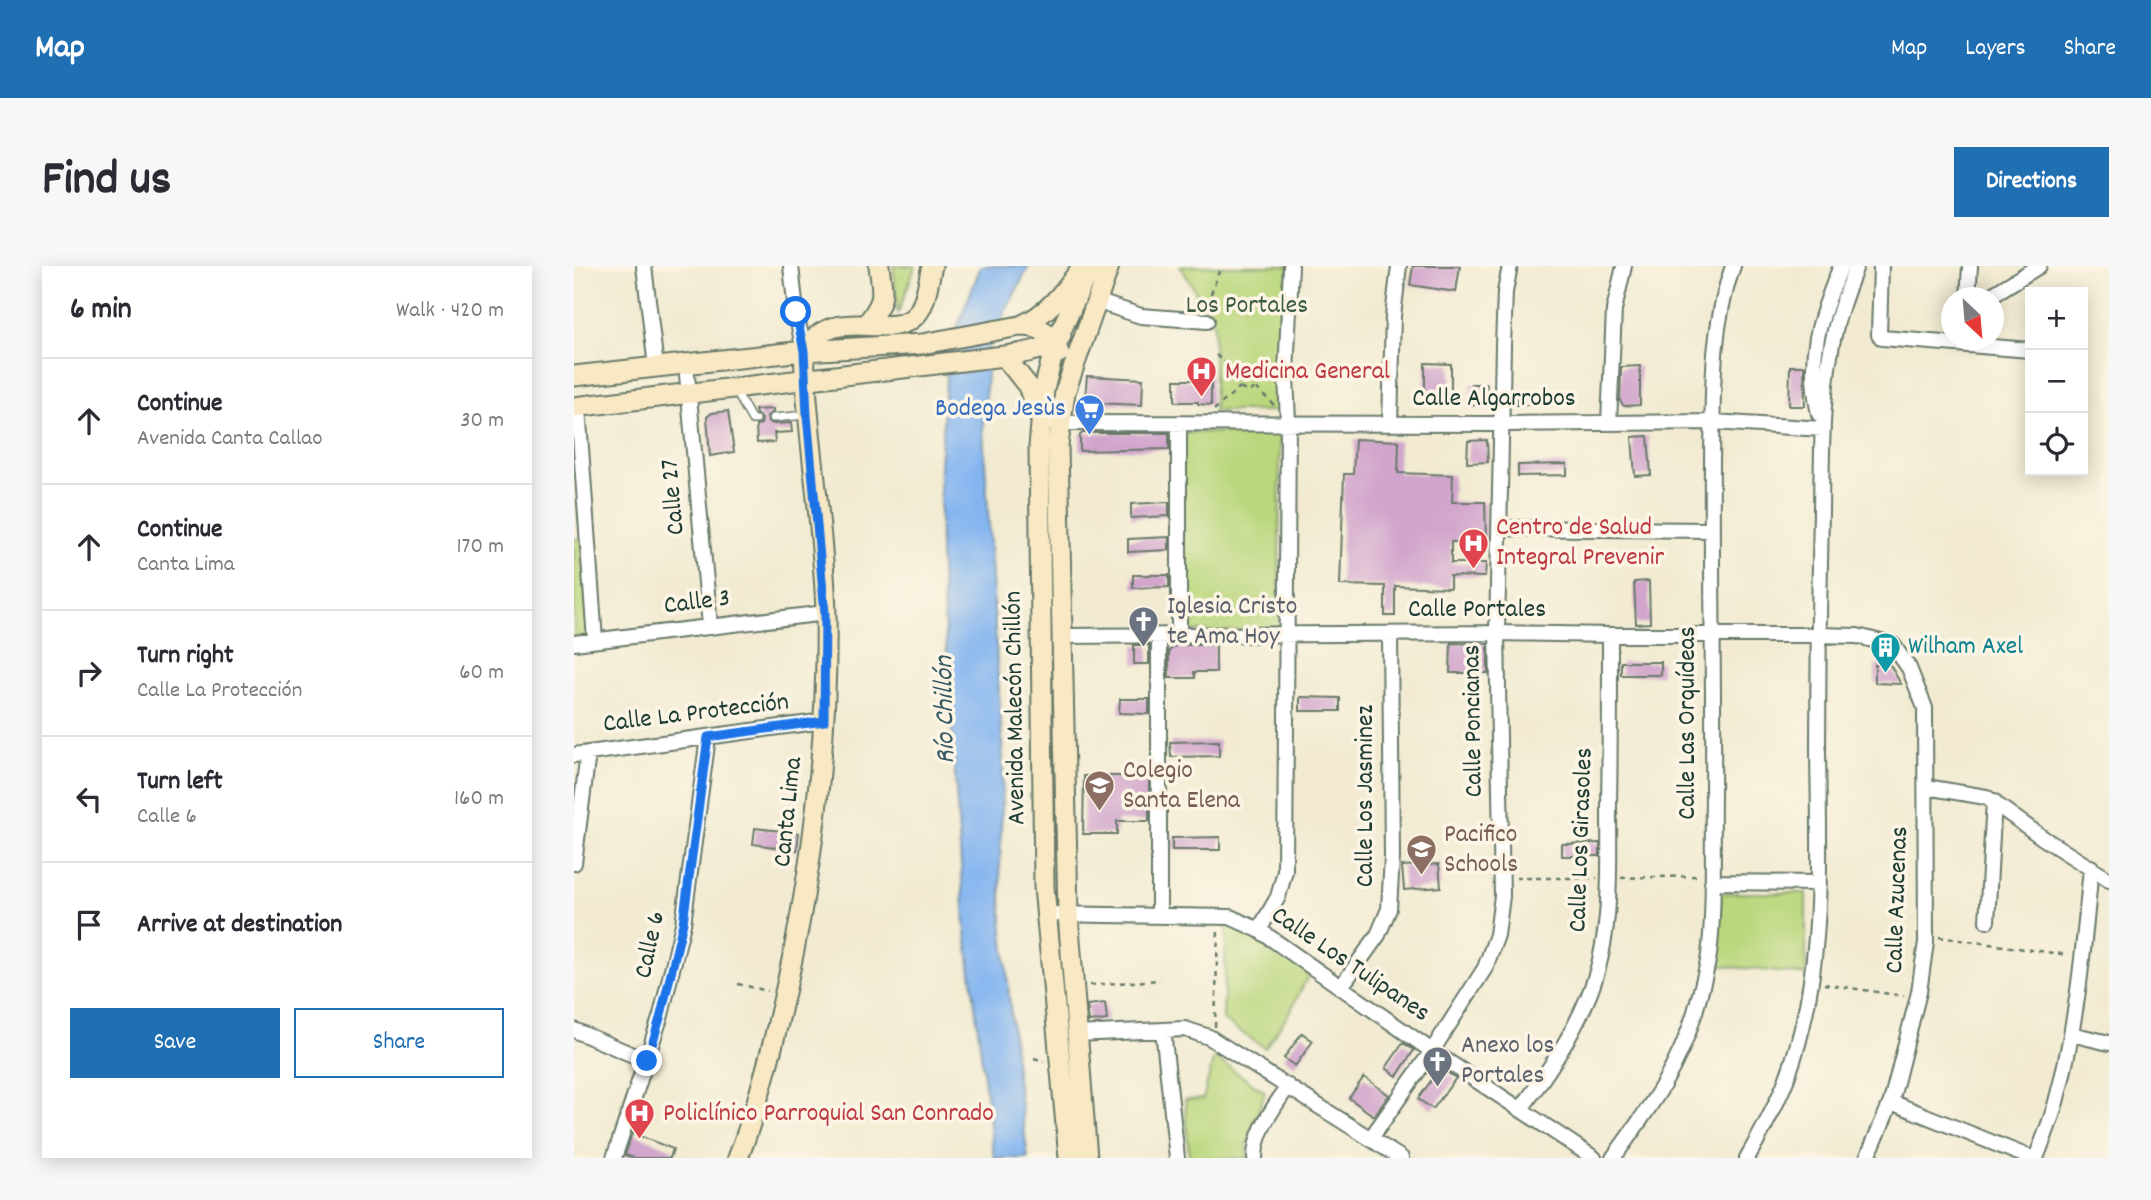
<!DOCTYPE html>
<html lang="en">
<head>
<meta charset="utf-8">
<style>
	:root { --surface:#fff; --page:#f7f7f7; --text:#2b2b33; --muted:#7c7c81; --line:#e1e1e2; --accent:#1f6fb2 }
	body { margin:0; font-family:Dekko,sans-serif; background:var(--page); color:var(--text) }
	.controls { position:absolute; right:21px; top:21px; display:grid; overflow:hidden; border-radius:0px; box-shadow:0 4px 18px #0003 }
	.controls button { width:63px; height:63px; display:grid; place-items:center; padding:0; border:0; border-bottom:2px solid var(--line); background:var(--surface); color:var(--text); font:35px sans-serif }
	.compass { position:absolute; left:1367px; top:21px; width:63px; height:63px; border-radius:50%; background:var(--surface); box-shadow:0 4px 18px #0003; rotate:154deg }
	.stop { position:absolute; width:21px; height:21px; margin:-16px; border:5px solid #1a73e8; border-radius:50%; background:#fff }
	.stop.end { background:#1a73e8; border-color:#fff; box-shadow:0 2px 7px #0008 }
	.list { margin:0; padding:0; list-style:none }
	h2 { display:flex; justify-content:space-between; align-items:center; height:91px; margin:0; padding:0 28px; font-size:30px }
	h2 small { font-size:23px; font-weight:400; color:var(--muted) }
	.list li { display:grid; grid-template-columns:46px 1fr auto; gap:21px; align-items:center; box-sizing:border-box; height:126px; padding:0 28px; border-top:2px solid var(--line) }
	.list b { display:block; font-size:26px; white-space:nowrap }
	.list p { margin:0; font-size:23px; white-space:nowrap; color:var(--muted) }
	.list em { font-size:23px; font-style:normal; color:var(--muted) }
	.actions { display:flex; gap:14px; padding:21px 28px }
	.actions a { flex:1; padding:16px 0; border:2px solid var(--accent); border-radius:0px; text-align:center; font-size:24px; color:var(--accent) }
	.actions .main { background:var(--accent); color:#fff }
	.icon { flex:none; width:38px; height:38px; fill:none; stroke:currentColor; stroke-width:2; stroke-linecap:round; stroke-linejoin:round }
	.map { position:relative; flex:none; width:1535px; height:892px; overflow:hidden; border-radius:0px }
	header { display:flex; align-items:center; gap:42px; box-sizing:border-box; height:98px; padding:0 35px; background:var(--accent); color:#fff }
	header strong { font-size:33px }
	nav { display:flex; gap:38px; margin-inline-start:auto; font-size:24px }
	.intro { display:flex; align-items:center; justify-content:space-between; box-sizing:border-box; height:168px; padding:0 42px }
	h1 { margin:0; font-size:49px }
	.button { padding:18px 32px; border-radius:0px; background:var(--accent); color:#fff; font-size:24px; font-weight:700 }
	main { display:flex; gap:42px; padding:0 42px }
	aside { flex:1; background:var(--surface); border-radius:0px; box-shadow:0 4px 18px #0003 }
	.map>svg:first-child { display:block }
</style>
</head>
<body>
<header>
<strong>Map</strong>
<nav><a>Map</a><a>Layers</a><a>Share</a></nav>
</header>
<div class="intro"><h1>Find us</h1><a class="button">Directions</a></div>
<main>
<aside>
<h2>6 min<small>Walk · 420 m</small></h2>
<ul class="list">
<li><svg class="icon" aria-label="ahead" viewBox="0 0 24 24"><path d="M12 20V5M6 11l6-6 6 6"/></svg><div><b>Continue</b><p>Avenida Canta Callao</p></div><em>30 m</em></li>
<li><svg class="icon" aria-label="ahead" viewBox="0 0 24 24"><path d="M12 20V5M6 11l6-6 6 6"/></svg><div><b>Continue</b><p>Canta Lima</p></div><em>170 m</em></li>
<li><svg class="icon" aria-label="right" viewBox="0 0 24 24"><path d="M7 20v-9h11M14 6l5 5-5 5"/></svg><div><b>Turn right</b><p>Calle La Protección</p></div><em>60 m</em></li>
<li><svg class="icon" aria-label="left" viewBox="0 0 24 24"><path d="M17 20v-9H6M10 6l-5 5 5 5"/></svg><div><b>Turn left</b><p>Calle 6</p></div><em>160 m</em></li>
<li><svg class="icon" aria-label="arrive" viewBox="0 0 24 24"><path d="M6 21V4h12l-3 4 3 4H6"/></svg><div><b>Arrive at destination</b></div></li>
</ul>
<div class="actions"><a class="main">Save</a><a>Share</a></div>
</aside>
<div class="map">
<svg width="1535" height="892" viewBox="0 0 1535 892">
	<rect width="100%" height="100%" fill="#fcf5e5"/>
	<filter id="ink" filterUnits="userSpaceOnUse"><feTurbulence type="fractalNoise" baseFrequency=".0143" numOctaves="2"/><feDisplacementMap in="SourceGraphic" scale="14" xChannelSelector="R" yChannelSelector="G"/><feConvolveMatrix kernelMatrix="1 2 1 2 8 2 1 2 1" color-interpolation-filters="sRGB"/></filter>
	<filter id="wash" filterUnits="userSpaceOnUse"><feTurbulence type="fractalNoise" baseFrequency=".00686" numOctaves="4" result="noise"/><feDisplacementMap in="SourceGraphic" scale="28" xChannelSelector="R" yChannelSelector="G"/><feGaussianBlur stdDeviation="1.57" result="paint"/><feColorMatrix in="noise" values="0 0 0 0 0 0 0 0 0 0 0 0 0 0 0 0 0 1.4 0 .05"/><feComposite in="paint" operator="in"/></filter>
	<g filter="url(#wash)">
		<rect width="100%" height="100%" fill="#f2ebd2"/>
		<!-- green -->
		<path fill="#bad77d" stroke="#6c8a58" stroke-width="2" d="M319 0H341L324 48Z
			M606 0H715L707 145H640V60L636 49Z
			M608 166 706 167 705 364 608 366Z
			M0 273H8L15 370 0 371Z
			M1147 627H1232V709L1143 699Z
			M653 657 686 670 736 706 717 744 691 782 649 754Z
			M640 791 691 826 673 879 674 892H615L611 834 629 833Z"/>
		<!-- water -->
		<path fill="#84b5f0" stroke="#527992" stroke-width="2" d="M407 0H455L415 77 409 163 429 493 426 601 428 653 442 805 454 892H420L391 658 366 288V199L374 85Z"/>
		<g id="blocks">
			<!-- building -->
			<path fill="#d1a5cc" d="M839 0H886L882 26 836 19Z
				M851 97 877 98V137H851Z
				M1066 100V139L1050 140 1046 135 1047 101Z
				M1216 100H1230L1231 140H1215Z
				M625 108H637V139L624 138V136H601V114H625Z
				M513 110 569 113 568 139 519 137 511 132Z
				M897 118H913L912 140 896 139Z
				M943 125H978V139H943Z
				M199 143V146L193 150 194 156 200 158 217 157 218 166 200 167 201 176 183 177 182 160 187 158 188 153 182 148 181 144Z
				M154 145 160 186 136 190 133 151 138 147Z
				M509 167H595V183L506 185V169Z
				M1074 170 1077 209 1061 210 1058 171Z
				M781 173 825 175 824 207 879 209 878 236H911L912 275 877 276V297H912L911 311 876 310V322L821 320V350H811V320L766 319 770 208H779Z
				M913 174 914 196 893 197 894 175Z
				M993 198V209L944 210V199Z
				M595 236V250L557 252V238Z
				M595 271V284L554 286V273Z
				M559 309H595V321L559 322Z
				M1075 315 1076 357 1062 358 1060 316Z
				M877 377 914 378V407H876Z
				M560 379H575V398H560Z
				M602 379H642V406H620L621 412H595V385Z
				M1047 396H1087V409H1047Z
				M1301 399H1316L1327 418 1301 417Z
				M726 431 766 432V445H726Z
				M546 433H575V448L545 447Z
				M645 475V490L597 491 596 476Z
				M510 510H575V555H543V568H509Z
				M181 562 225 567 223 584 179 578Z
				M646 571V584H598V572Z
				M1026 577V590H988V578Z
				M865 598 867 621 830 624 828 600Z
				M531 737 533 754 515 756 513 739Z
				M728 767 739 775 721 800 710 792Z
				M829 777 840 784 823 810 812 802Z
				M866 802 882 812 859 843 844 833Z
				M790 811 815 829 800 850 775 832Z
				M58 867 99 883 96 892H60L51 889Z"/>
		</g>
	</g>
	<g filter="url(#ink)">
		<use href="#blocks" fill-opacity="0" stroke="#697a6b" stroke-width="2"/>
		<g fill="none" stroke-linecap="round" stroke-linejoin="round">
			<defs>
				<path id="lane" d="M161 124 178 154H182
					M199 152 233 149"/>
				<path id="street" d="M70 0 82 101
					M217 0 222 46 230 85
					M1307 0 1305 69 1308 72 1456 84
					M1394 32 1396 0
					M1413 32 1465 0
					M522 35 567 50 633 55
					M112 98 136 360
					M4 141 21 374
					M1245 148C1232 90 1245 53 1267 0
					M480 157 927 158 1139 156 1249 163
					M1035 157 1040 44 1050 0
					M816 158 819 50 825 0
					M925 262 1138 264
					M605 369V157
					M487 370 923 367 1036 369H1244L1283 370 1319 379 1335 402 1351 442 1352 676 1345 726 1317 836 1293 892
					M585 370V650
					M0 377 252 347
					M0 489 250 455
					M1352 521 1412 531 1469 572 1535 614
					M0 597 14 487
					M1138 616 1245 617
					M472 648 656 651 685 664 858 785 1020 892
					M1413 655 1420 535
					M685 664 704 631 711 605 714 158 712 108 717 0
					M767 721 804 669 815 643 818 591 816 368
					M0 764 73 795
					M589 764 603 892
					M502 768 611 763 635 771 827 892
					M1497 768 1535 777
					M1317 836 1457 892
					M947 843C973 807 998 771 1015 729 1039 670 1035 603 1035 540 1036 483 1036 426 1036 369
					M797 872 858 785 911 702 923 669 928 630 923 367 929 80 931 26 936 0
					M40 892 87 749 109 658 134 471
					M681 892C681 865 700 842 714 820
					M1039 892C1074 844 1104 804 1121 746 1126 728 1132 708 1135 689 1141 640 1138 581 1139 531 1140 420 1137 309 1138 198 1139 131 1136 64 1159 0
					M1173 892C1188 866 1202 840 1213 812 1252 707 1245 592 1244 482 1244 403 1245 323 1247 244 1248 183 1247 120 1262 60 1267 39 1275 20 1282 0
					M1462 892C1469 874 1477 855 1482 836 1503 759 1510 680 1517 601"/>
				<path id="secondary" d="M293 58C312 32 309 31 305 0
					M446 60C473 49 489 27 506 4
					M230 85C259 37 313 75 340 51 352 41 354 15 358 0
					M430 90 454 120 464 149
					M0 110 230 85 348 78 446 60C467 60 479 67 485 87
					M0 141 430 90C448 87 474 85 487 70
					M164 892C186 834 201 773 214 713 240 593 254 472 252 349 250 261 233 173 230 85
					M495 892 470 621 465 181 470 124 482 76 516 0
					M513 892 494 648 484 179 491 126 535 0"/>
			</defs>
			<!-- lane casing -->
			<use href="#lane" stroke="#697a6b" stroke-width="10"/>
			<!-- street casing -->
			<use href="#street" stroke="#697a6b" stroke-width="18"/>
			<!-- secondary casing -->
			<use href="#secondary" stroke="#697a6b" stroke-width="23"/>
			<!-- path -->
			<path stroke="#697a6b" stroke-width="2.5" stroke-dasharray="5 5" stroke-linecap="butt" d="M637 28 647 0
				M642 89 666 109
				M664 115a10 10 0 1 1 20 0a10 10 0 1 1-20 0Z
				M682 109 699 96
				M682 122 700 139
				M640 144 666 121
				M942 612H1023
				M1047 612 1124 610
				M1365 671 1494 689
				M164 718 194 725
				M1250 718 1330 730
				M516 719 586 714
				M641 761 644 662
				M460 792 470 795"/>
			<!-- lane -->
			<use href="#lane" stroke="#fff" stroke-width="7"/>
			<!-- street -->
			<use href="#street" stroke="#fff" stroke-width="14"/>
			<!-- secondary -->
			<use href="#secondary" stroke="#f8e8c3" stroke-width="19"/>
		</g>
	</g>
	<g fill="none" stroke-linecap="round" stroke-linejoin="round" filter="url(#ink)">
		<!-- route -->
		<path stroke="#1a73e8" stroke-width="9" d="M73 795 87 749 109 657 134 471 250 455 251 347 233 149 230 85 222 46"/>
	</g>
	<!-- icons -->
	<defs>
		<symbol id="hospital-pin" viewBox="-11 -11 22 30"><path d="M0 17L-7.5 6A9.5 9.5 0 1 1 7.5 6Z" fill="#e0444e" stroke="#fcf5e5"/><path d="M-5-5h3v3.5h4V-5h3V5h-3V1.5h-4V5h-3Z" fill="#fff"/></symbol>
		<symbol id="supermarket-pin" viewBox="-11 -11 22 30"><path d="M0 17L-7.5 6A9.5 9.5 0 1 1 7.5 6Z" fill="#3f7fe0" stroke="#fcf5e5"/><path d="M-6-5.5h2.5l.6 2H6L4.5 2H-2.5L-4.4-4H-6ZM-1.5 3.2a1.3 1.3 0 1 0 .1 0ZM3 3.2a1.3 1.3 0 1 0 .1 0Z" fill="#fff"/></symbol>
		<symbol id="church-pin" viewBox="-11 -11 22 30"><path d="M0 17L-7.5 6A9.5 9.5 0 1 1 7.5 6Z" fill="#6b7280" stroke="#fcf5e5"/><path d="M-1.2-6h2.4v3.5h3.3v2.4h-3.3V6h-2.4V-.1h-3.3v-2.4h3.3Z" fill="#fff"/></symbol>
		<symbol id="building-pin" viewBox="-11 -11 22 30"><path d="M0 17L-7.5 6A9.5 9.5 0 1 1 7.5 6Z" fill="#0f9aa8" stroke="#fcf5e5"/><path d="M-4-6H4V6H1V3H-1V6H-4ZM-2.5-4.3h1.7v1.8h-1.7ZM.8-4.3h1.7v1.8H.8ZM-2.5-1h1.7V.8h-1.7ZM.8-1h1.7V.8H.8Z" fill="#fff"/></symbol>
		<symbol id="school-pin" viewBox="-11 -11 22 30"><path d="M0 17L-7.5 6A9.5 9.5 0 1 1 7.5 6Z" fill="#8d6e63" stroke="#fcf5e5"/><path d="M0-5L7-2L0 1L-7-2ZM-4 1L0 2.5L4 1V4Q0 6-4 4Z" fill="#fff"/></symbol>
	</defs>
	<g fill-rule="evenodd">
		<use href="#hospital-pin" x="610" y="88" width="35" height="47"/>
		<use href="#supermarket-pin" x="498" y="126" width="35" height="47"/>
		<use href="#hospital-pin" x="882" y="260" width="35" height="47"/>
		<use href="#church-pin" x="552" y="338" width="35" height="47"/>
		<use href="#building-pin" x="1294" y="364" width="35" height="47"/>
		<use href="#school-pin" x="508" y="502" width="35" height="47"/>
		<use href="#school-pin" x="830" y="566" width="35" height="47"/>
		<use href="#church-pin" x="846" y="778" width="35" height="47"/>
		<use href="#hospital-pin" x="48" y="830" width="35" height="47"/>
	</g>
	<g text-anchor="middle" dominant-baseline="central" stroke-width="7" stroke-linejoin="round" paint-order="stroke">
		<!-- park labels -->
		<g font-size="26" fill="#3e5c43" stroke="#fcf5e5">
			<text x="673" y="40">Los Portales</text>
		</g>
		<!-- health labels -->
		<g font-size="26" fill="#be3a42" stroke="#fcf5e5" text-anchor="start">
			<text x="651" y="106">Medicina General</text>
			<text x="922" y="262">Centro de Salud<tspan x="922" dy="30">Integral Prevenir</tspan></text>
			<text x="89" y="848">Policlínico Parroquial San Conrado</text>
		</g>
		<!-- street labels -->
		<g font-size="26" fill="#1f3d34" stroke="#fcf5e5">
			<text x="920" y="133">Calle Algarrobos</text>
			<text transform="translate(100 231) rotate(-95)">Calle 27</text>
			<text transform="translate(123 337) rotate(-7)">Calle 3</text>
			<text x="903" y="344">Calle Portales</text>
			<text transform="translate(442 442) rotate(-91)">Avenida Malecón Chillón</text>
			<text transform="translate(122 448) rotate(-7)">Calle La Protección</text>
			<text transform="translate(900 455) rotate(-91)">Calle Poncianas</text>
			<text transform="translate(1114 457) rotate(-90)">Calle Las Orquídeas</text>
			<text transform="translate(792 530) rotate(-90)">Calle Los Jasminez</text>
			<text transform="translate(215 546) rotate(-84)">Canta Lima</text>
			<text transform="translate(1008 574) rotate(-88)">Calle Los Girasoles</text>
			<text transform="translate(1324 634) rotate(-88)">Calle Azucenas</text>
			<text transform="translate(77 679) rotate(-78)">Calle 6</text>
			<text transform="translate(776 699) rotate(34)">Calle Los Tulipanes</text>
		</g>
		<!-- shop labels -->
		<g font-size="26" fill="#366cbe" stroke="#fcf5e5" text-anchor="end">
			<text x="492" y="143">Bodega Jesùs</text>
		</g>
		<!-- worship labels -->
		<g font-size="26" fill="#5b616d" stroke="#fcf5e5" text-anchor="start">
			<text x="593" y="341">Iglesia Cristo<tspan x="593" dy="30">te Ama Hoy</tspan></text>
			<text x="887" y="780">Anexo los<tspan x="887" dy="30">Portales</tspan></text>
		</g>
		<!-- culture labels -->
		<g font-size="26" fill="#0d838f" stroke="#fcf5e5" text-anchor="start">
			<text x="1334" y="381">Wilham Axel</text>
		</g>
		<!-- education labels -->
		<g font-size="26" fill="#785e54" stroke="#fcf5e5" text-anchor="start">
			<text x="549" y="505">Colegio<tspan x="549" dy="30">Santa Elena</tspan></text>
			<text x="870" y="569">Pacifico<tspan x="870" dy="30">Schools</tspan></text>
		</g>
		<!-- water labels -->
		<g font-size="28" font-style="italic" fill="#385b63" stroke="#fcf5e5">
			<text transform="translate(373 444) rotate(-91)">Río Chillón</text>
		</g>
	</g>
</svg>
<div class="controls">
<button>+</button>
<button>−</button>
<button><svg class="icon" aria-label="locate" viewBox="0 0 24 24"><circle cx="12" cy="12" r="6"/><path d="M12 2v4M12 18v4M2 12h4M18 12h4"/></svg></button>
</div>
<svg class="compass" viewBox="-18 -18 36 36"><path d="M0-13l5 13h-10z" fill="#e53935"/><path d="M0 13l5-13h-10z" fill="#7c7c81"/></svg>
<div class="stop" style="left:222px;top:46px"></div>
<div class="stop end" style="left:73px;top:795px"></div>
</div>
</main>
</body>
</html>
